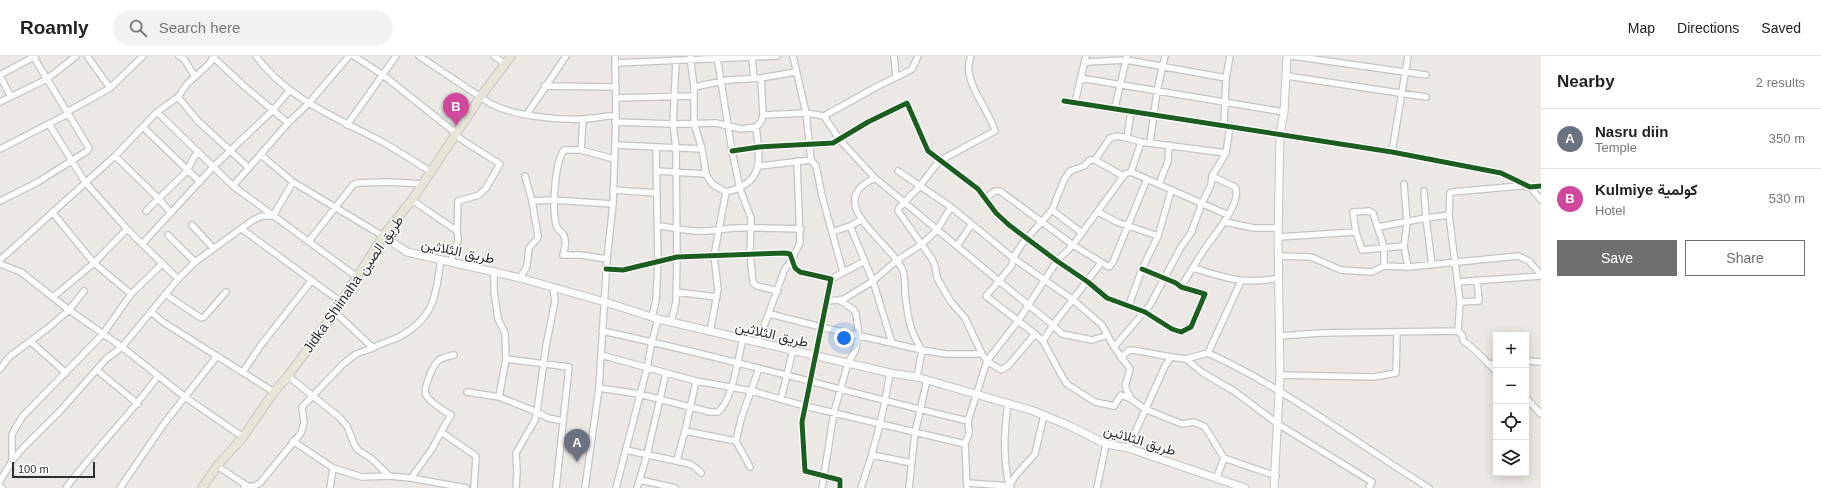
<!DOCTYPE html>
<html lang="en">
<head>
<meta charset="utf-8">
<style>
	:root { --surface:#fff; --page:#f2f2f2; --text:#222; --muted:#767676; --line:#e0e0e0; --accent:#706f6e }
	body { margin:0; font-family:Arial,Vazirmatn,sans-serif; background:var(--page); color:var(--text) }
	.controls { position:absolute; right:12px; bottom:12px; display:grid; overflow:hidden; border-radius:0px; box-shadow:0 2px 10px #0003 }
	.controls button { width:36px; height:36px; display:grid; place-items:center; padding:0; border:0; border-bottom:1px solid var(--line); background:var(--surface); color:var(--text); font:20px sans-serif }
	.scale { position:absolute; left:12px; bottom:10px; width:83px; box-sizing:border-box; padding-left:4px; border:2px solid #2e2e2e; border-top:0; font-size:11px; line-height:14px; white-space:nowrap; color:#2e2e2e; -webkit-text-stroke:3px #fff; paint-order:stroke }
	.you { position:absolute; left:844px; top:282px; width:14px; height:14px; margin:-10px; border:3px solid #fff; border-radius:50%; background:#1a73e8; box-shadow:0 0 0 6px #1a73e833 }
	.badge { display:grid; place-items:center; width:26px; height:26px; border-radius:50%; background:var(--accent); color:#fff; font-size:13px; font-weight:700 }
	.pin { position:absolute; translate:-50% -33px; filter:drop-shadow(0 1px 2px #0008) }
	.pin::after { content:''; position:absolute; top:21px; width:14px; height:12px; background:inherit; clip-path:polygon(0 0,100% 0,50% 100%) }
	.list { margin:0; padding:0; list-style:none }
	h2 { display:flex; justify-content:space-between; align-items:center; height:52px; margin:0; padding:0 16px; font-size:17px }
	h2 small { font-size:13px; font-weight:400; color:var(--muted) }
	.list li { display:grid; grid-template-columns:26px 1fr auto; gap:12px; align-items:center; box-sizing:border-box; height:60px; padding:0 16px; border-top:1px solid var(--line) }
	.list b { display:block; font-size:15px; white-space:nowrap }
	.list p { margin:0; font-size:13px; white-space:nowrap; color:var(--muted) }
	.list em { font-size:13px; font-style:normal; color:var(--muted) }
	.actions { display:flex; gap:8px; padding:12px 16px }
	.actions a { flex:1; padding:9px 0; border:1px solid var(--accent); border-radius:0px; text-align:center; font-size:14px; color:var(--accent) }
	.actions .main { background:var(--accent); color:#fff }
	.icon { flex:none; width:22px; height:22px; fill:none; stroke:currentColor; stroke-width:2; stroke-linecap:round; stroke-linejoin:round }
	.map { position:relative; flex:none; width:1541px; height:432px; overflow:hidden }
	header { display:flex; align-items:center; gap:24px; box-sizing:border-box; height:56px; padding:0 20px; background:var(--surface); border-bottom:1px solid var(--line) }
	header strong { font-size:19px }
	nav { display:flex; gap:22px; margin-inline-start:auto; font-size:14px }
	.search { width:280px; height:36px; background:var(--page); display:flex; align-items:center; gap:10px; box-sizing:border-box; padding:0 14px; border-radius:22px; color:var(--muted); font-size:15px }
	main { display:flex }
	aside { flex:1; background:var(--surface) }
	.map>svg:first-child { display:block }
</style>
</head>
<body>
<header>
<strong>Roamly</strong>
<div class="search"><svg class="icon" aria-label="search" viewBox="0 0 24 24"><circle cx="10" cy="10" r="6"/><path d="M15 15l6 6"/></svg>Search here</div>
<nav><a>Map</a><a>Directions</a><a>Saved</a></nav>
</header>
<main>
<div class="map">
<svg width="1541" height="432" viewBox="0 0 1541 432">
	<rect width="100%" height="100%" fill="#ece8e4"/>
	<g fill="none" stroke-linecap="round" stroke-linejoin="round">
		<defs>
			<path id="minor" d="M87 0 110 32
				M179 0 184 3 195 21
				M256 0C285 40 330 59 373 81 393 91 412 104 431 116
				M354 0 383 19 457 78
				M419 0 491 48C515 60 555 64 582 63 593 63 605 60 616 59
				M494 0 505 8
				M690 0 694 31V67L702 93 706 118 712 128 726 136 714 200 718 233 710 276
				M717 0 732 95 740 133 751 162 750 197 753 227 757 230 778 235
				M793 0 806 57 811 104 816 110 822 140 843 216
				M894 0 896 20
				M971 0C960 23 989 53 995 75L939 105 919 131 899 152 898 155 932 203 935 210 937 222 951 246 965 262 982 298 987 305 1001 314 1008 310 1035 278 1043 285 1053 269 1101 207
				M1292 0 1426 19
				M213 1 244 30 288 67
				M752 2 754 22
				M1085 6 1127 4 1226 22
				M616 7 777 0
				M0 19 35 0
				M0 20 11 41
				M1287 20 1426 41
				M1080 22 1284 56
				M544 30 616 31
				M694 31 728 24 761 22
				M178 41 198 65 249 112
				M616 42 693 40
				M1064 45 1392 96 1501 117 1530 131 1541 130
				M0 46 47 23 76 0
				M1075 46 1086 0
				M1115 51 1127 0
				M67 56 110 32 143 0
				M157 56 233 130 357 221
				M527 58 566 0
				M763 59 806 57 824 60 878 30 907 16 912 13 918 0
				M824 60 839 83 875 122 999 225 986 240 1035 278
				M615 66 673 68 716 67 741 73 756 71 761 66 763 59 761 22 796 16
				M49 68 85 126 127 173 178 223
				M347 69 396 0
				M1224 70 1226 22 1230 0
				M143 71 200 126
				M456 80 500 108 486 132 479 139 458 145 457 175
				M1127 82 1141 86 1226 97
				M1150 87 1157 35 1165 0
				M615 89 702 93
				M0 93 68 58
				M581 94 583 63
				M732 95 759 91 833 87 868 66 907 47 928 95 978 133 996 157 1009 169 1057 205 1088 226 1107 242 1145 256 1172 273 1181 276 1191 271 1205 238 1181 231 1176 227 1142 213
				M1392 96 1408 0
				M261 99 293 126 383 180
				M115 100 158 142 171 157
				M1095 104 1123 120
				M759 110 811 104
				M656 115 706 118
				M898 115 951 151 1013 202 1072 243 1095 263 1102 269 1114 291 1130 313 1125 330 1131 343 1145 353 1182 368 1194 366 1205 371 1224 402 1276 420
				M1131 116 1141 86
				M875 122C820 147 893 187 903 215 905 222 905 230 905 237 908 261 909 274 922 294L917 321
				M1159 128 1168 105 1169 89
				M1404 128 1407 167 1404 190 1408 211
				M233 130 288 67 308 48 349 0
				M613 134 656 137
				M1424 135 1426 162 1449 159
				M726 136C765 127 760 104 756 71
				M986 142 995 135H1000L1073 189 1109 211 1113 206 1147 123
				M412 144 457 175 458 184 451 205
				M0 145 38 126 87 95 89 92 33 0
				M532 145 553 144 613 148
				M1052 154 1082 177
				M146 155 187 115 194 101 199 96
				M52 156 94 207 131 238
				M1098 156 1117 166 1158 180
				M1225 166 1254 172H1278
				M192 169 213 192
				M658 170C670 171 682 174 695 175 709 176 721 173 735 172 757 171 779 173 801 173
				M850 170 873 225 892 287
				M1378 171 1426 162 1432 209
				M242 173 341 246
				M832 176 850 170 861 164
				M1356 176 1362 194 1404 190
				M168 179 195 206
				M1278 181 1356 176 1353 156 1369 155 1373 157 1384 191V210
				M309 185 353 129 357 127 388 126 424 128
				M143 187 213 111 273 54 290 34
				M957 190 971 169
				M1278 200 1311 201 1341 214 1372 216 1384 210 1408 211 1518 200 1529 205 1541 219
				M607 203 580 199H563C565 193 567 184 563 178 561 176 558 173 557 171 551 156 555 106 564 94H581L614 103
				M0 204 115 100 157 56 178 41 187 28 209 8 214 0
				M0 208 21 216 69 254 122 291 185 341 243 381
				M1193 212C1227 222 1242 229 1279 222
				M606 213 623 214 677 201 785 197 790 198 795 212 800 216 831 223 802 366 805 415 840 424V432
				M494 215V235L498 263 505 277 506 303 499 341
				M520 222 527 210 529 192 537 183 538 180 532 145 525 120
				M831 223 865 205
				M1458 226 1541 220
				M1181 231C1189 218 1197 204 1206 191 1214 179 1243 146 1235 131L1212 120
				M676 236 717 241
				M165 238 201 262 204 261 226 236
				M53 241 94 207 127 173
				M839 244 844 243 873 225 896 205 922 188 937 174 951 151
				M1460 246 1479 245 1477 224
				M1129 249 1142 213 1158 180 1171 135
				M151 256 163 266 274 336
				M335 256 373 292C380 287 391 285 399 281 435 261 435 241 441 204
				M770 258 821 271 922 294 946 298H982
				M652 261 656 244 658 207 656 92
				M671 266 676 246 677 201 676 92 673 68 676 4
				M602 275C725 301 846 336 968 365
				M1458 275 1462 279 1464 286C1471 288 1489 309 1496 315
				M1108 279 1092 284 1062 278 1053 269 999 225 1012 209 1013 202 1022 188 1052 154 1064 124 1070 115 1084 110 1090 104H1095L1110 82 1117 80 1127 82 1131 55
				M1280 280 1320 277 1458 275 1460 246 1449 159 1450 137 1452 136 1520 130 1530 131 1541 144
				M30 285 66 317
				M1043 285 1063 322 1067 328 1095 346 1114 350 1121 339 1131 343
				M758 287 784 215 792 203 800 187 797 105
				M1114 291 1150 249 1181 191 1191 177 1202 147 1211 129 1212 120 1226 97 1230 70
				M1208 297 1241 225
				M454 299C449 300 443 301 439 304 433 308 423 333 426 339 430 347 443 354 451 359L441 376 476 400 474 432
				M601 299 696 325 752 335 805 350 965 388
				M1121 302 1128 295 1133 294 1171 301
				M506 303 569 311 556 432
				M1186 303 1208 297C1287 333 1356 387 1429 432
				M1526 305 1541 306
				M1488 308 1496 307
				M0 313 9 301 48 272 69 254 84 235
				M97 314 138 348
				M243 316 261 289 312 224
				M1280 319 1374 321 1396 317 1397 277
				M288 320 339 361 347 370 354 388 358 394 372 403 389 420
				M599 332 639 338 710 356H718C733 344 738 301 743 283
				M467 336 499 341 537 356 546 290 555 245 553 232
				M1526 342 1541 358
				M781 343 793 294
				M1008 347C1004 376 1003 401 1009 430L1011 431
				M685 375 736 385
				M293 385 333 412 362 421 389 420 411 422 466 432
				M1128 392 1165 310 1171 301 1186 303 1203 317 1234 335 1278 368 1372 426 1369 432
				M626 394 690 408 696 412 701 417
				M872 399 912 407
				M677 404 685 375 696 325
				M12 405V378L22 361 103 278 131 238 162 208
				M217 410 246 429 244 432
				M750 411 736 385 741 363 759 312
				M1217 421 1224 402
				M411 422 432 393 441 376
				M640 424 675 432
				M0 425 12 405 22 393 61 354 106 303 122 291 178 223 195 206 253 164 262 160H273L293 126
				M968 427 1009 430 1016 419 1035 398 1044 359
				M246 429 252 431 260 427 301 377 304 367 302 351 343 308 356 298 373 292
				M0 430 2 432
				M66 432C95 393 130 359 158 320
				M120 432 163 369 217 300
				M330 432 333 412
				M516 432 517 415 516 397 535 364 537 356 548 362 563 365
				M585 432 599 332 607 203 613 148 616 59 615 0
				M616 432 647 312 652 285 658 263
				M637 432 647 399 666 317
				M822 432 834 356 848 307 855 295 859 280 856 258 854 254 839 244 826 245
				M861 432C874 395 884 356 890 317
				M909 432 915 377 927 324
				M967 432 965 388 969 377 968 365 987 305 1018 265 1057 205 1073 189 1125 118 1131 116 1228 159
				M1097 432 1106 388"/>
			<path id="tertiary" d="M1274 432 1280 319 1278 181 1280 78 1284 56 1287 0"/>
			<path id="secondary" d="M383 180 407 196 520 222 605 246 658 263 890 317 917 321 1034 355 1072 371 1106 388 1128 392 1245 432"/>
			<path id="primary" d="M202 432 217 410 243 381 274 336 288 320 335 256 383 180 412 144 481 40 511 0"/>
		</defs>
		<!-- minor casing -->
		<use href="#minor" stroke="#c5c4c5" stroke-width="8"/>
		<!-- tertiary casing -->
		<use href="#tertiary" stroke="#c5c4c5" stroke-width="9"/>
		<!-- secondary casing -->
		<use href="#secondary" stroke="#c5c4c5" stroke-width="9"/>
		<!-- primary casing -->
		<use href="#primary" stroke="#c6c5c4" stroke-width="10"/>
		<!-- minor -->
		<use href="#minor" stroke="#fcfcfb" stroke-width="5.5"/>
		<!-- tertiary -->
		<use href="#tertiary" stroke="#fcfcfb" stroke-width="7"/>
		<!-- secondary -->
		<use href="#secondary" stroke="#fcfcfb" stroke-width="7"/>
		<!-- primary -->
		<use href="#primary" stroke="#e8e4d6" stroke-width="8"/>
		<defs>
			<path id="cycleway" d="M1064 45 1392 96 1501 117 1530 131 1541 130
				M732 95 759 91 833 87 868 66 907 47 928 95 978 133 996 157 1009 169 1057 205 1088 226 1107 242 1145 256 1172 273 1181 276 1191 271 1205 238 1181 231 1176 227 1142 213
				M606 213 623 214 677 201 785 197 790 198 795 212 800 216 831 223 802 366 805 415 840 424V432"/>
		</defs>
		<!-- cycleway casing -->
		<use href="#cycleway" stroke="#fff" stroke-width="8"/>
		<!-- cycleway -->
		<use href="#cycleway" stroke="#1b5e20" stroke-width="5"/>
	</g>
	<g text-anchor="middle" dominant-baseline="central" stroke-width="3" stroke-linejoin="round" paint-order="stroke">
		<!-- street labels -->
		<g font-size="14" fill="#2e2e2e" stroke="#fff">
			<text transform="translate(458 195) rotate(12)">طريق الثلاثين</text>
			<text transform="translate(353 228) rotate(-55)">Jidka Shiinaha طريق الصين</text>
			<text transform="translate(772 278) rotate(13)">طريق الثلاثين</text>
			<text transform="translate(1140 384) rotate(17)">طريق الثلاثين</text>
		</g>
	</g>
</svg>
<div class="controls">
<button>+</button>
<button>−</button>
<button><svg class="icon" aria-label="locate" viewBox="0 0 24 24"><circle cx="12" cy="12" r="6"/><path d="M12 2v4M12 18v4M2 12h4M18 12h4"/></svg></button>
<button><svg class="icon" aria-label="layers" viewBox="0 0 24 24"><path d="M12 4l9 5-9 5-9-5zM3 14l9 5 9-5"/></svg></button>
</div>
<div class="scale">100 m</div>
<div class="you"></div>
<div class="pin badge" style="left:577px;top:406px;background:#6b7280">A</div>
<div class="pin badge" style="left:456px;top:70px;background:#d1479c">B</div>
</div>
<aside>
<h2>Nearby<small>2 results</small></h2>
<ul class="list">
<li><span class="badge" style="background:#6b7280">A</span><div><b>Nasru diin</b><p>Temple</p></div><em>350 m</em></li>
<li><span class="badge" style="background:#d1479c">B</span><div><b>Kulmiye كولمية</b><p>Hotel</p></div><em>530 m</em></li>
</ul>
<div class="actions"><a class="main">Save</a><a>Share</a></div>
</aside>
</main>
</body>
</html>
